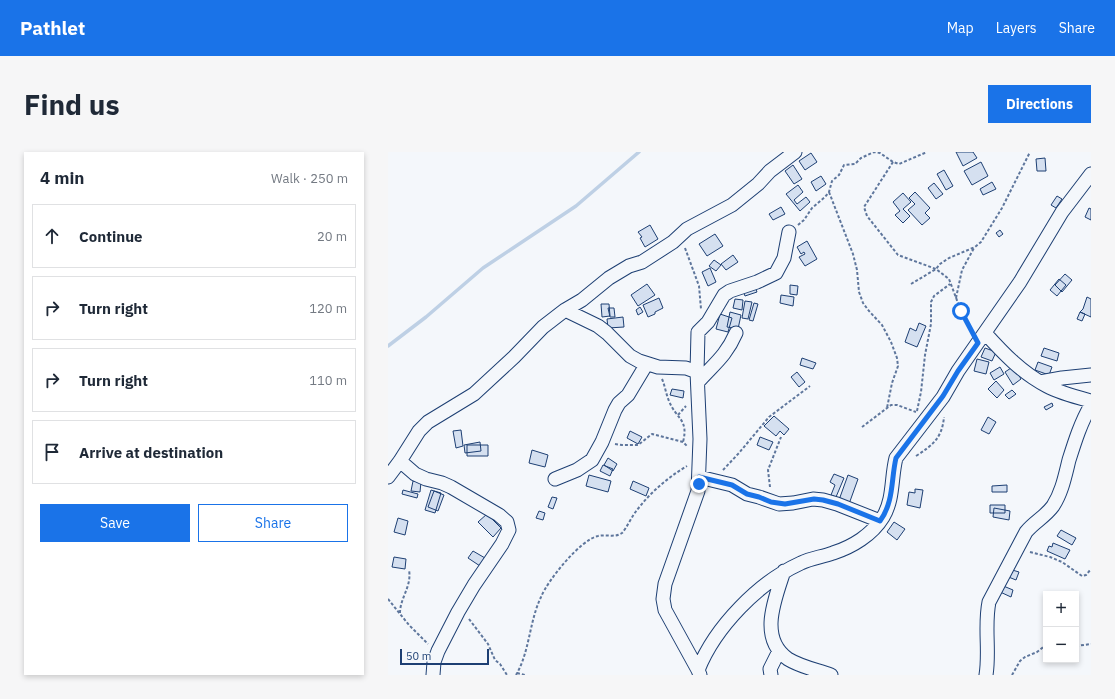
<!DOCTYPE html>
<html lang="en">
<head>
<meta charset="utf-8">
<style>
	:root { --surface:#fff; --page:#f6f6f7; --text:#1f2937; --muted:#747a83; --line:#e0e1e3; --accent:#1a73e8 }
	body { margin:0; font-family:"IBM Plex Sans",sans-serif; background:var(--page); color:var(--text) }
	.controls { position:absolute; right:12px; bottom:12px; display:grid; overflow:hidden; border-radius:0px; box-shadow:0 2px 6px #0003 }
	.controls button { width:36px; height:36px; display:grid; place-items:center; padding:0; border:0; border-bottom:1px solid var(--line); background:var(--surface); color:var(--text); font:20px sans-serif }
	.scale { position:absolute; left:12px; bottom:10px; width:89px; box-sizing:border-box; padding-left:4px; border:2px solid #1d3f73; border-top:0; font-size:11px; line-height:14px; white-space:nowrap; color:#1d3f73; -webkit-text-stroke:3px #f4f7fb; paint-order:stroke }
	.stop { position:absolute; width:12px; height:12px; margin:-9px; border:3px solid #1a73e8; border-radius:50%; background:#fff }
	.stop.end { background:#1a73e8; border-color:#fff; box-shadow:0 1px 4px #0008 }
	.list { margin:0; padding:0; list-style:none }
	h2 { display:flex; justify-content:space-between; align-items:center; height:52px; margin:0; padding:0 16px; font-size:17px }
	h2 small { font-size:13px; font-weight:400; color:var(--muted) }
	.list li { display:grid; grid-template-columns:26px 1fr auto; gap:12px; align-items:center; box-sizing:border-box; height:64px; margin:0 8px 8px; padding:0 8px; border:1px solid var(--line); border-radius:0px }
	.list b { display:block; font-size:15px; white-space:nowrap }
	.list em { font-size:13px; font-style:normal; color:var(--muted) }
	.actions { display:flex; gap:8px; padding:12px 16px }
	.actions a { flex:1; padding:9px 0; border:1px solid var(--accent); border-radius:0px; text-align:center; font-size:14px; color:var(--accent) }
	.actions .main { background:var(--accent); color:#fff }
	.icon { flex:none; width:22px; height:22px; fill:none; stroke:currentColor; stroke-width:2; stroke-linecap:round; stroke-linejoin:round }
	.map { position:relative; flex:none; width:703px; height:523px; overflow:hidden; border-radius:0px }
	header { display:flex; align-items:center; gap:24px; box-sizing:border-box; height:56px; padding:0 20px; background:var(--accent); color:#fff }
	header strong { font-size:19px }
	nav { display:flex; gap:22px; margin-inline-start:auto; font-size:14px }
	.intro { display:flex; align-items:center; justify-content:space-between; box-sizing:border-box; height:96px; padding:0 24px }
	h1 { margin:0; font-size:28px }
	.button { padding:10px 18px; border-radius:0px; background:var(--accent); color:#fff; font-size:14px; font-weight:700 }
	main { display:flex; gap:24px; padding:0 24px }
	aside { flex:1; background:var(--surface); border-radius:0px; box-shadow:0 2px 6px #0003 }
	.map>svg:first-child { display:block }
</style>
</head>
<body>
<header>
<strong>Pathlet</strong>
<nav><a>Map</a><a>Layers</a><a>Share</a></nav>
</header>
<div class="intro"><h1>Find us</h1><a class="button">Directions</a></div>
<main>
<aside>
<h2>4 min<small>Walk · 250 m</small></h2>
<ul class="list">
<li><svg class="icon" aria-label="ahead" viewBox="0 0 24 24"><path d="M12 20V5M6 11l6-6 6 6"/></svg><div><b>Continue</b></div><em>20 m</em></li>
<li><svg class="icon" aria-label="right" viewBox="0 0 24 24"><path d="M7 20v-9h11M14 6l5 5-5 5"/></svg><div><b>Turn right</b></div><em>120 m</em></li>
<li><svg class="icon" aria-label="right" viewBox="0 0 24 24"><path d="M7 20v-9h11M14 6l5 5-5 5"/></svg><div><b>Turn right</b></div><em>110 m</em></li>
<li><svg class="icon" aria-label="arrive" viewBox="0 0 24 24"><path d="M6 21V4h12l-3 4 3 4H6"/></svg><div><b>Arrive at destination</b></div></li>
</ul>
<div class="actions"><a class="main">Save</a><a>Share</a></div>
</aside>
<div class="map">
<svg width="703" height="523" viewBox="0 0 703 523">
	<rect width="100%" height="100%" fill="#f4f7fb"/>
	<g fill="none" stroke-linecap="round" stroke-linejoin="round">
		<!-- stream -->
		<path stroke="#bed0e5" stroke-width="3.5" d="M0 194 38 165 95 116 188 54 251 0"/>
	</g>
	<!-- building -->
	<path fill="#d5e0f0" stroke="#1d3f73" d="M568 0H585L589 6 575 14Z
		M423 1 429 10 417 18 411 9Z
		M657 6 658 19H649L648 7Z
		M593 10 600 24 584 33 576 19Z
		M405 13 414 27 406 32 397 19Z
		M556 18 565 34 558 38 549 22Z
		M433 24 438 32 428 39 423 30Z
		M604 30 608 37 595 43 592 37Z
		M546 31 555 42 548 47 540 36Z
		M410 33 415 40 406 48 409 52 418 45 422 50 412 59 398 42Z
		M527 40 542 56 537 61 542 66 534 73 520 58 527 52 521 46Z
		M515 41 523 50 515 57 522 64 515 71 507 63 512 59 505 50Z
		M669 44 674 47 668 56 663 53Z
		M393 55 397 62 385 68 381 62Z
		M701 56 703 57V68L697 65Z
		M262 73 270 87 257 95 252 86 254 85 250 80Z
		M612 78 615 82 611 85 608 81Z
		M327 82 335 94 319 104 311 92Z
		M419 89 429 107 417 114 411 105 417 102 416 100 413 102 409 95Z
		M345 103 350 110 338 118 333 112Z
		M326 108 333 113 328 119 321 114Z
		M322 116 328 130 320 134 314 120Z
		M677 122 684 128 674 140 667 133Z
		M671 127 678 133 669 144 662 138Z
		M259 132 267 143 250 154 243 143Z
		M402 133 410 134 409 143 402 142Z
		M367 135 369 140 357 144 355 139Z
		M393 143 406 145 405 154 392 151Z
		M699 145 703 147V165L692 160 695 157Z
		M271 146 275 156 267 160V162L260 165 255 153Z
		M347 147 355 148 354 158 345 156Z
		M357 149 364 150 360 167 354 166Z
		M366 151 370 152 365 169 361 168Z
		M213 152H221L222 164 214 165Z
		M252 155 255 160 250 163 248 158Z
		M220 156H226L227 165H222Z
		M342 160 353 163 350 177 339 175Z
		M692 160 697 162 694 169 689 167Z
		M332 162 344 166 340 180 328 177Z
		M235 165 236 175 220 176 219 167Z
		M531 171 538 174 529 195 517 190 522 176 528 179Z
		M597 196 608 200 604 209 593 205Z
		M656 196 671 201 669 209 653 204Z
		M414 206 428 211 425 217 412 213Z
		M589 207 601 210 598 222 586 219Z
		M650 210 664 215 661 223 647 218Z
		M626 214 633 227 625 233 617 220Z
		M612 215 616 222 606 228 602 221Z
		M409 220 417 230 411 235 403 225Z
		M608 229 616 238 609 246 600 237Z
		M284 237 296 239 295 246 282 243Z
		M624 238 628 242 621 247 617 243Z
		M664 251 665 254 658 258 656 255Z
		M386 264 401 277 396 283 392 279 388 284 376 274Z
		M600 265 608 270 601 282 593 278Z
		M73 278 75 294 68 296 65 279Z
		M242 279 254 285 250 292 239 286Z
		M372 285 385 290 381 298 369 293Z
		M92 290 93 299 77 301 76 293Z
		M79 293H100V304H79Z
		M144 298 160 303 157 315 141 311Z
		M220 306 229 312 225 319 216 313Z
		M215 313 225 317 222 324 212 319Z
		M446 322 456 326 448 345 443 343 447 333 442 330Z
		M201 323 223 329 220 340 198 334Z
		M460 323 470 327 461 352 451 348Z
		M25 329 33 330 32 340 23 339Z
		M245 329 261 336 258 344 242 337Z
		M619 333V340H604V334Z
		M527 337 535 338 532 356 519 353 521 340 527 341Z
		M15 338 30 342 29 346 14 342Z
		M43 338 53 341 47 361 37 358Z
		M46 339 56 343 50 359 40 355Z
		M164 345 169 346 165 357 160 355Z
		M602 353H617V361H602Z
		M606 356 622 359 621 368 605 365Z
		M151 359 157 361 155 368 148 366Z
		M99 362 113 376 105 385 90 370Z
		M10 366 20 369 17 383 6 380Z
		M506 370 517 377 509 388 499 380Z
		M673 378 688 386 684 393 669 384Z
		M665 391 682 398 677 407 659 399 661 394 664 395Z
		M85 399 97 406 92 414 80 406Z
		M6 405 18 407 17 417 4 415Z
		M621 417 631 420 628 428 618 424Z
		M613 433 625 438 623 445 610 439Z"/>
	<g fill="none" stroke-linecap="round" stroke-linejoin="round">
		<defs>
			<path id="minor" d="M177 158 210 174 219 181 242 204 251 209 270 215 298 216 309 220 312 287 310 339 277 432 275 447 277 458 310 518
				M597 181C615 201 634 221 659 234 672 241 688 245 703 249
				M309 220 310 180 320 170 336 143 342 139 369 130 388 121 396 106 401 80
				M310 230C326 212 338 204 348 181
				M652 230 674 226 703 223
				M12 309 27 322 38 327 54 331 63 335 111 363 119 370 121 378 114 392 86 433 70 460 50 499 46 510 45 523
				M0 325 12 309 31 279 40 270 86 242 126 205 155 175 177 158 194 148 221 126 241 114 254 110 285 90 299 77 344 53 370 32 382 19 407 0
				M311 325 344 333 359 342 371 345 391 352 405 351 425 347 435 348 449 352 492 369
				M167 327 189 318 204 308 214 290 227 258 231 251 240 243 258 213
				M396 419C387 447 370 486 400 507 413 515 429 518 443 523
				M312 523 310 518C327 475 371 430 413 411 423 406 434 405 445 401 464 395 484 383 495 365 506 347 503 325 508 306L555 245 570 219 632 130 674 60 703 22
				M383 523 382 517 391 499
				M598 523C602 499 596 474 601 450L638 380C646 370 657 365 665 354 674 340 677 324 681 308 687 289 693 270 703 253"/>
		</defs>
		<!-- minor casing -->
		<use href="#minor" stroke="#1d3f73" stroke-width="15"/>
		<!-- path -->
		<path stroke="#5e769c" stroke-width="2" stroke-dasharray="3 2" stroke-linecap="butt" d="M505 10 476 55 479 64 510 103 548 117 561 127 573 159 583 179
			M441 40 465 102 469 118 471 140 475 151 481 159 494 173 503 190 509 206 510 214 504 231 499 256
			M410 73 416 68 424 56 437 45 441 40 444 29 451 23 456 13 467 12 473 6 486 0 492 1 505 10 511 12 539 0
			M297 96 311 134 313 157
			M523 132 548 117 552 112 561 106 587 95 593 90 614 56 642 0
			M568 146 574 118 586 96
			M274 227C277 234 278 242 281 249 288 267 301 267 295 290
			M529 259 533 240 537 203 543 172V150L546 144 562 132
			M290 263 298 254
			M474 275 503 253H509L528 260
			M227 292 234 293H250L264 282 295 290 299 294
			M528 304C545 293 554 286 556 265
			M335 318 351 301 381 265 422 234
			M382 335 380 318 393 285
			M642 400 662 405 674 410 694 424 698 423 703 417
			M0 447 21 473 40 492
			M12 461C12 446 24 434 21 418
			M81 467 100 492 107 508 112 512 119 523
			M688 494 703 492
			M129 521 137 523
			M128 523C142 499 141 470 153 445 160 428 192 388 210 384 218 382 227 386 234 381 238 377 244 364 249 358 263 340 279 326 299 314
			M624 523 632 509 637 505 649 500 658 493"/>
		<!-- minor -->
		<use href="#minor" stroke="#f4f7fb" stroke-width="13"/>
	</g>
	<g fill="none" stroke-linecap="round" stroke-linejoin="round">
		<!-- route -->
		<path stroke="#1a73e8" stroke-width="5" d="M311 332V325L344 333 359 342 371 345 383 350 397 352 426 347 435 348 450 352 492 369C506 350 503 327 508 306L555 244 570 219 590 191 573 159"/>
	</g>
</svg>
<div class="controls">
<button>+</button>
<button>−</button>
</div>
<div class="scale">50 m</div>
<div class="stop" style="left:573px;top:159px"></div>
<div class="stop end" style="left:311px;top:332px"></div>
</div>
</main>
</body>
</html>
